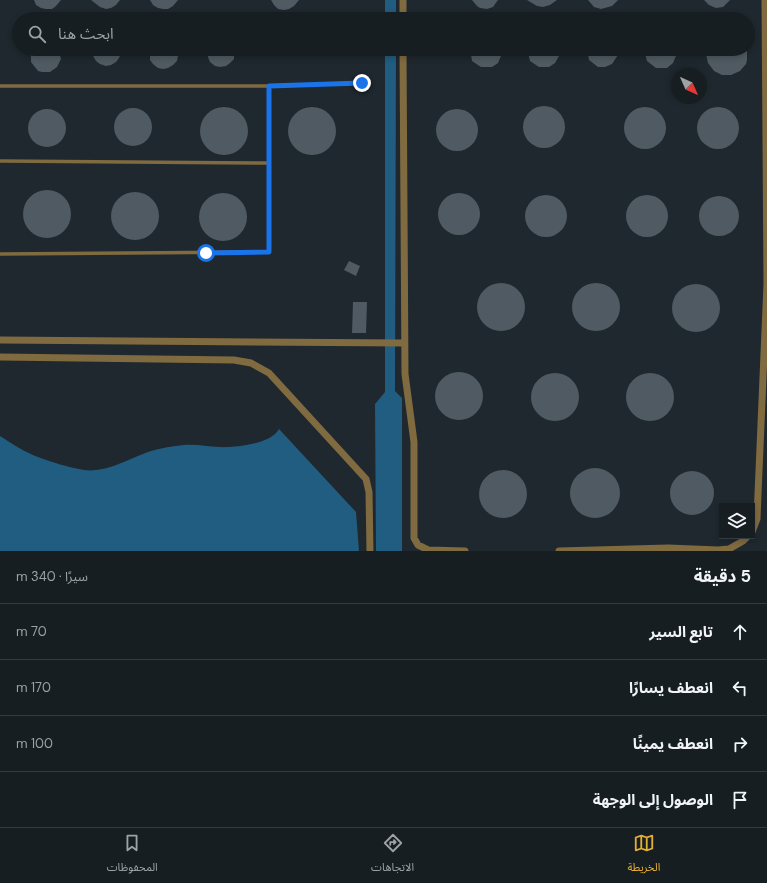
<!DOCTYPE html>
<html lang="ar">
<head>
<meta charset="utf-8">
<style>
	:root { --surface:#161e22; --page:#232b2f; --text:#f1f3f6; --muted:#9ea2a5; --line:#353c40; --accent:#e4ae35 }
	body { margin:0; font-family:"DM Sans","Noto Sans Arabic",sans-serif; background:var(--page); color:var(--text); direction:rtl }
	.controls { position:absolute; right:12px; bottom:12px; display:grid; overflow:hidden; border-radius:0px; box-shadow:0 2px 6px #0003 }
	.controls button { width:36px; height:36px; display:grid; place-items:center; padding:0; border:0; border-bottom:1px solid var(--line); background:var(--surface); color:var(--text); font:20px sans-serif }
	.compass { position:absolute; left:671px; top:68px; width:36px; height:36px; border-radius:50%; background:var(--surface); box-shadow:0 2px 6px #0003; rotate:135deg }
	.stop { position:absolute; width:12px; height:12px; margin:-9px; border:3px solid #1a73e8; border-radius:50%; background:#fff }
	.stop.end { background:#1a73e8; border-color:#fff; box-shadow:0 1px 4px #0008 }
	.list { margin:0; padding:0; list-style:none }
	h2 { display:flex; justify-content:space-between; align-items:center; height:52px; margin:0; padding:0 16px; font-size:17px }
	h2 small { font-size:13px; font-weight:400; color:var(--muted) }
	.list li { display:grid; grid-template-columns:26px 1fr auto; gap:12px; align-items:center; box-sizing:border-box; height:56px; padding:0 16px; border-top:1px solid var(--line) }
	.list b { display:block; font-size:15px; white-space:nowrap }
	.list em { font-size:13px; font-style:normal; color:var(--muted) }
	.icon { flex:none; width:22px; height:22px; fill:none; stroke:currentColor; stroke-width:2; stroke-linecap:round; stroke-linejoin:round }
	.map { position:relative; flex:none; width:767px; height:551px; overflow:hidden; direction:ltr }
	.search { position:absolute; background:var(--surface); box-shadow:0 2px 6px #0003; left:12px; right:12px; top:12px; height:44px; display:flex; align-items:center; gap:10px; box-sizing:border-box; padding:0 14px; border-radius:22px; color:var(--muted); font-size:15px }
	.sheet { height:276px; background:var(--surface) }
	nav { display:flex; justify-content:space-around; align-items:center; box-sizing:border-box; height:56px; border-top:1px solid var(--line); background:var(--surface); font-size:11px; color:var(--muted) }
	nav a { display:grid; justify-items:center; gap:2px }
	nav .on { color:var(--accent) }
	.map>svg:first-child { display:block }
</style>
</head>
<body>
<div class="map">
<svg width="767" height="551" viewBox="0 0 767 551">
	<rect width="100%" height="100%" fill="#1e282e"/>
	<!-- water -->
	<path fill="#205d81" d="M385 0H396V19H385Z
		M385 49H396L395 386V391L402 398V551H376L375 404 385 392Z
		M279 429 356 512 359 551H0V436C7 440 13 445 21 449 36 458 66 467 84 470 108 473 129 458 151 451 161 448 173 446 184 445 199 444 214 448 229 447 244 446 271 443 279 429Z"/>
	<!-- building -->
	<path fill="#4f5a62" d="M34 0H61L56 6 52 9H46L41 8 36 5Z
		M91 0H120L116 5 111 8 106 9 100 7Z
		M150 0H178L173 6 168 9H163L158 8 153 5Z
		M271 0H299L294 6 289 9 284 10 278 9 274 5Z
		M472 0H498L493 7 487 9 480 8 477 6Z
		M527 0H557L550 5 543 7 537 6Z
		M588 0H618L612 6 601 9 594 7Z
		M704 0H730L723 7 716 8 709 5Z
		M34 49H58L61 59 57 67 50 72H42L38 71 31 62V54Z
		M92 49H120L121 53 119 58 116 62 111 65 106 66 100 64 96 61 93 56Z
		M151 49H177L178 56 177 61 173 65 168 68 163 69 158 68 153 64 150 60V54Z
		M208 49H234V59L230 63 226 66 220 67 215 66 210 62 208 57Z
		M470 49H501V56L498 63 492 67H481L472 61Z
		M528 49H559V56L555 63 549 67H539L530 61 528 53Z
		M587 49H618V55L612 64 605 67H598L589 60Z
		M646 49H676V56L673 63 667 68H656L647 61 645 54Z
		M707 49H747V60L746 64 740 71 731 75H722L714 71 708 63 706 54Z
		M523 127a21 21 0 1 1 42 0a21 21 0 1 1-42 0Z
		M288 131a24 24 0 1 1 48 0a24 24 0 1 1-48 0Z
		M200 131a24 24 0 1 1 48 0a24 24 0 1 1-48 0Z
		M697 128a21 21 0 1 1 42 0a21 21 0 1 1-42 0Z
		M624 128a21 21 0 1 1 42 0a21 21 0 1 1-42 0Z
		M114 127a19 19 0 1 1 38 0a19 19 0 1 1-38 0Z
		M28 128a19 19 0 1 1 38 0a19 19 0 1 1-38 0Z
		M436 130a21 21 0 1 1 42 0a21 21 0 1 1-42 0Z
		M23 214a24 24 0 1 1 48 0a24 24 0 1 1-48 0Z
		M111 216a24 24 0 1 1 48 0a24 24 0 1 1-48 0Z
		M199 217a24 24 0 1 1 48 0a24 24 0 1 1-48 0Z
		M438 214a21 21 0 1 1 42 0a21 21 0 1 1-42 0Z
		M525 216a21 21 0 1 1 42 0a21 21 0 1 1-42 0Z
		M626 216a21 21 0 1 1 42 0a21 21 0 1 1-42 0Z
		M699 216a20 20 0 1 1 40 0a20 20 0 1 1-40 0Z
		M349 261 360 266 356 276 344 270Z
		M477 307a24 24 0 1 1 48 0a24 24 0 1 1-48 0Z
		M572 307a24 24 0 1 1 48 0a24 24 0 1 1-48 0Z
		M672 308a24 24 0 1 1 48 0a24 24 0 1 1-48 0Z
		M353 302H367L366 333H352Z
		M435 396a24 24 0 1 1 48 0a24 24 0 1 1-48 0Z
		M531 397a24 24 0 1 1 48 0a24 24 0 1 1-48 0Z
		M626 397a24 24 0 1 1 48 0a24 24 0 1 1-48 0Z
		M570 493a25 25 0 1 1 50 0a25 25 0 1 1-50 0Z
		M479 494a24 24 0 1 1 48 0a24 24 0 1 1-48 0Z
		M670 493a22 22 0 1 1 44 0a22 22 0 1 1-44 0Z"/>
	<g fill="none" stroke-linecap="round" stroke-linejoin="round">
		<!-- lane -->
		<path stroke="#806a40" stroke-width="3.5" d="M0 86H269V163
			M269 86 362 83
			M0 161 269 163V252L0 254"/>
		<!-- street -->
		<path stroke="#806a40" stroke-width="7" d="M403 0V19
			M403 49 405 374 414 442V538L418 545 428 550 465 551
			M0 340 404 343
			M0 357 234 360 251 363 269 373 366 479 369 492 370 551
			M752 532 757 519 758 494 767 284 765 0
			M559 551 668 548 718 550 729 549 743 541 748 536"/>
	</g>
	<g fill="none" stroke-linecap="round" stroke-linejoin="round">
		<!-- route -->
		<path stroke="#1a73e8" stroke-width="5" d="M206 253 269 252V86L362 83"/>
	</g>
</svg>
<div class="controls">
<button><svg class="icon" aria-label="layers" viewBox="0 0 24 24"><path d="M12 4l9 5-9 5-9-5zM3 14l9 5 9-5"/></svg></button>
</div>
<svg class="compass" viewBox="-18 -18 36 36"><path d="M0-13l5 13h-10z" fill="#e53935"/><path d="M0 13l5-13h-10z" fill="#9ea2a5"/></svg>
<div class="stop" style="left:206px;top:253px"></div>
<div class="stop end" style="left:362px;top:83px"></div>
<div class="search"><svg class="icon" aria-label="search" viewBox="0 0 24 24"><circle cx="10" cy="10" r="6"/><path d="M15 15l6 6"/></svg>ابحث هنا</div>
</div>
<section class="sheet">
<h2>5 دقيقة<small>سيرًا · 340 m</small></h2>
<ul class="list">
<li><svg class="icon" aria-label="ahead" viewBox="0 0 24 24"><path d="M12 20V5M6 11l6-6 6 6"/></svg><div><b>تابع السير</b></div><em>70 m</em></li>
<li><svg class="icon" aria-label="left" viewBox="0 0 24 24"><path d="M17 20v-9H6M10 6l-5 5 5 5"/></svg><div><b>انعطف يسارًا</b></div><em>170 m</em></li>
<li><svg class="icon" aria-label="right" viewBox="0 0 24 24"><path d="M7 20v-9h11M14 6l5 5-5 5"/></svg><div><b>انعطف يمينًا</b></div><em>100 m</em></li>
<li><svg class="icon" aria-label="arrive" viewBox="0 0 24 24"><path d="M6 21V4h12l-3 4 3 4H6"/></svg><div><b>الوصول إلى الوجهة</b></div></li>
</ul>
</section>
<nav>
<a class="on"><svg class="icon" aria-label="map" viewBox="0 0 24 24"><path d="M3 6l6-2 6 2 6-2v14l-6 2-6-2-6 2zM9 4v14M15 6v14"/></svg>الخريطة</a>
<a><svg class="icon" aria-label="directions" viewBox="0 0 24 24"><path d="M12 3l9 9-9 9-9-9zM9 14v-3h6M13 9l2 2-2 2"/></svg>الاتجاهات</a>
<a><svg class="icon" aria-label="saved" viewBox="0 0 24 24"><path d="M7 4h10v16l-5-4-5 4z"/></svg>المحفوظات</a>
</nav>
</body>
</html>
